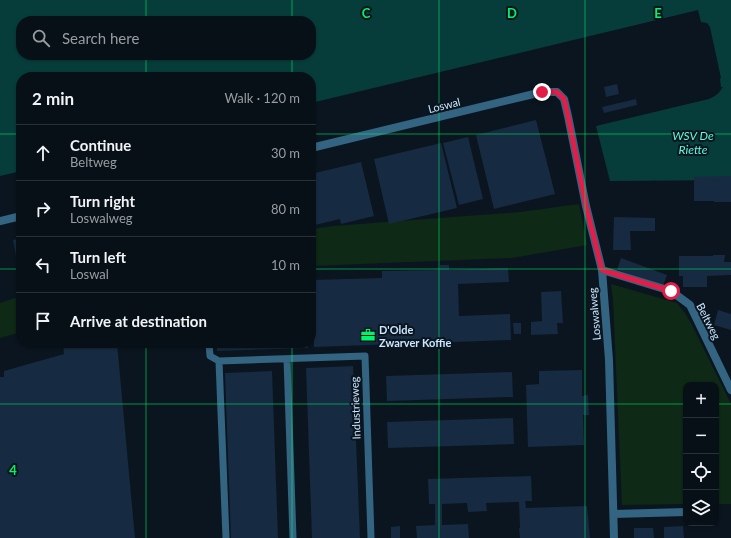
<!DOCTYPE html>
<html lang="en">
<head>
<meta charset="utf-8">
<style>
	:root { --surface:#081017; --page:#161e24; --text:#f1f3f6; --muted:#989da1; --line:#293036 }
	body { margin:0; font-family:Lato,sans-serif; background:var(--page); color:var(--text) }
	.controls { position:absolute; right:12px; bottom:12px; display:grid; overflow:hidden; border-radius:8px; box-shadow:0 1px 3px #0004 }
	.controls button { width:36px; height:36px; display:grid; place-items:center; padding:0; border:0; border-bottom:1px solid var(--line); background:var(--surface); color:var(--text); font:20px sans-serif }
	.stop { position:absolute; width:12px; height:12px; margin:-9px; border:3px solid #e11d48; border-radius:50%; background:#fff }
	.stop.end { background:#e11d48; border-color:#fff; box-shadow:0 1px 4px #0008 }
	.list { margin:0; padding:0; list-style:none }
	h2 { display:flex; justify-content:space-between; align-items:center; height:52px; margin:0; padding:0 16px; font-size:17px }
	h2 small { font-size:13px; font-weight:400; color:var(--muted) }
	.list li { display:grid; grid-template-columns:26px 1fr auto; gap:12px; align-items:center; box-sizing:border-box; height:56px; padding:0 16px; border-top:1px solid var(--line) }
	.list b { display:block; font-size:15px; white-space:nowrap }
	.list p { margin:0; font-size:13px; white-space:nowrap; color:var(--muted) }
	.list em { font-size:13px; font-style:normal; color:var(--muted) }
	.icon { flex:none; width:22px; height:22px; fill:none; stroke:currentColor; stroke-width:2; stroke-linecap:round; stroke-linejoin:round }
	.map { position:relative; flex:none; width:731px; height:538px; overflow:hidden }
	.search { position:absolute; background:var(--surface); box-shadow:0 1px 3px #0004; left:16px; top:16px; width:300px; height:44px; display:flex; align-items:center; gap:10px; box-sizing:border-box; padding:0 14px; border-radius:16px; color:var(--muted); font-size:15px }
	.panel { position:absolute; background:var(--surface); box-shadow:0 1px 3px #0004; left:16px; top:72px; width:300px; height:276px; border-radius:16px }
	.map>svg:first-child { display:block }
</style>
</head>
<body>
<div class="map">
<svg width="731" height="538" viewBox="0 0 731 538">
	<rect width="100%" height="100%" fill="#0b151f"/>
	<!-- green -->
	<path fill="#0e2916" d="M579 204 587 245 512 258 311 266V229L333 226 520 212Z
		M611 284 677 303 685 313 691 323 731 404V504H716V385H686V504L622 505 613 300Z
		M21 296V332L0 338V303Z"/>
	<!-- water -->
	<path fill="#063d3b" fill-rule="evenodd" d="M0 0H731V180L610 181 596 126 709 99C716 96 719 93 723 87H721L720 79 721 78 710 27 707 23 701 22 698 10 311 103V77H21V171L0 176ZM21 21H311V55H21Z"/>
	<!-- building -->
	<path fill="#162a41" d="M617 84 619 94 606 97 604 87Z
		M636 99 637 105 604 113 602 107Z
		M536 120 555 194 494 209 476 135Z
		M468 137 483 199 459 205 443 143Z
		M441 143 457 208 389 224 374 159Z
		M361 162 374 216 341 224 340 219 311 226V174Z
		M731 176V202H714V201H694V177Z
		M614 217 655 218V231H630L631 250H613Z
		M21 238V277H20L13 240Z
		M713 255H725L724 262H731V275L707 276V287H683V276H679V256H713Z
		M621 258 667 275 663 286 617 270Z
		M440 265H449V270L508 268 509 282 458 284 459 316 510 314 511 340 314 347 312 280 382 278V271L440 270Z
		M561 291 563 323H557L558 334 531 335V322L542 321 541 292Z
		M718 310 731 314V330L714 325Z
		M513 323H521V334H514Z
		M63 343H117L135 538H0V377H4V371L64 354Z
		M217 343H307L308 348 217 351Z
		M353 366 360 538H312L306 368Z
		M582 370V396L588 395 589 415H583L584 445 528 447 526 385 539 384V371Z
		M272 371 278 538H231L225 373Z
		M512 372 513 397 387 401 386 376Z
		M513 418 514 444 388 448 387 422Z
		M531 476 532 501H525L526 508 587 506 590 538H520L519 528H520L519 502 486 503 487 511 468 512 467 503 442 504V525L468 524 469 538H417L416 526 435 525V504H429L428 479Z
		M400 526V538H391V527Z
		M683 526 684 538H664V527Z
		M634 528H653L654 538H634Z"/>
	<g fill="none" stroke-linecap="round" stroke-linejoin="round">
		<!-- lane -->
		<path stroke="#336481" stroke-width="7" d="M209 343 210 356 219 361 365 356 371 538
			M287 359 293 538
			M219 361 226 538"/>
		<!-- street -->
		<path stroke="#336481" stroke-width="8" d="M311 148 542 92H557L564 99 568 116 586 206 602 270 609 360 614 538
			M0 221 21 216
			M602 270 671 291 690 305 731 390
			M614 514 686 512"/>
	</g>
	<g fill="none" stroke-linecap="round" stroke-linejoin="round">
		<!-- route -->
		<path stroke="#e11d48" stroke-width="5" d="M542 92H557L564 99 568 116 586 206 602 270 671 291"/>
	</g>
	<!-- grid -->
	<path fill="none" stroke="#00f469" stroke-width="1" stroke-opacity="0.55" d="M146 0V21M292 0V21M439 0V538M585 0V538M146 55V77M292 55V77M0 134H21M311 134H731M0 269H21M311 269H731M146 343V538M292 343V538M0 404H686M716 404H731"/>
	<!-- icons -->
	<defs>
		<symbol id="office-bare" viewBox="-9 -9 18 18"><path d="M-6-3h4V-5.5h4V-3h4V5H-6ZM-1-4.5V-3h2v-1.5ZM-6 0V1H6V0Z" fill="#00f469" stroke="#0b151f" stroke-width="2.5" paint-order="stroke"/></symbol>
	</defs>
	<g fill-rule="evenodd">
		<use href="#office-bare" x="358" y="325" width="20" height="20"/>
	</g>
	<g text-anchor="middle" dominant-baseline="central" stroke-width="4" stroke-linejoin="round" paint-order="stroke">
		<!-- street labels -->
		<g font-size="11" fill="#c9e7ff" stroke="#0b151f">
			<text transform="translate(444 105) rotate(-14)">Loswal</text>
			<text transform="translate(594 314) rotate(-95)">Loswalweg</text>
			<text transform="translate(709 321) rotate(63)">Beltweg</text>
			<text transform="translate(355 408) rotate(-92)">Industrieweg</text>
		</g>
		<!-- poi labels -->
		<g font-size="11" font-weight="bold" fill="#c9e7ff" stroke="#0b151f" text-anchor="start">
			<text x="379" y="329">D'Olde<tspan x="379" dy="13">Zwarver Koffie</tspan></text>
		</g>
		<!-- water labels -->
		<g font-size="12" font-style="italic" fill="#57ffdc" stroke="#0b151f">
			<text x="693" y="135">WSV De<tspan x="693" dy="14">Riette</tspan></text>
		</g>
	</g>
	<g font-size="13" text-anchor="middle" font-weight="bold" fill="#00f469" stroke="#0b151f" stroke-width="4" stroke-linejoin="round" paint-order="stroke">
		<text x="366" y="18">C</text>
		<text x="512" y="18">D</text>
		<text x="658" y="18">E</text>
		<text x="13" y="475">4</text>
	</g>
</svg>
<div class="controls">
<button>+</button>
<button>−</button>
<button><svg class="icon" aria-label="locate" viewBox="0 0 24 24"><circle cx="12" cy="12" r="6"/><path d="M12 2v4M12 18v4M2 12h4M18 12h4"/></svg></button>
<button><svg class="icon" aria-label="layers" viewBox="0 0 24 24"><path d="M12 4l9 5-9 5-9-5zM3 14l9 5 9-5"/></svg></button>
</div>
<div class="stop" style="left:671px;top:291px"></div>
<div class="stop end" style="left:542px;top:92px"></div>
<div class="search"><svg class="icon" aria-label="search" viewBox="0 0 24 24"><circle cx="10" cy="10" r="6"/><path d="M15 15l6 6"/></svg>Search here</div>
<section class="panel">
<h2>2 min<small>Walk · 120 m</small></h2>
<ul class="list">
<li><svg class="icon" aria-label="ahead" viewBox="0 0 24 24"><path d="M12 20V5M6 11l6-6 6 6"/></svg><div><b>Continue</b><p>Beltweg</p></div><em>30 m</em></li>
<li><svg class="icon" aria-label="right" viewBox="0 0 24 24"><path d="M7 20v-9h11M14 6l5 5-5 5"/></svg><div><b>Turn right</b><p>Loswalweg</p></div><em>80 m</em></li>
<li><svg class="icon" aria-label="left" viewBox="0 0 24 24"><path d="M17 20v-9H6M10 6l-5 5 5 5"/></svg><div><b>Turn left</b><p>Loswal</p></div><em>10 m</em></li>
<li><svg class="icon" aria-label="arrive" viewBox="0 0 24 24"><path d="M6 21V4h12l-3 4 3 4H6"/></svg><div><b>Arrive at destination</b></div></li>
</ul>
</section>
</div>
</body>
</html>
